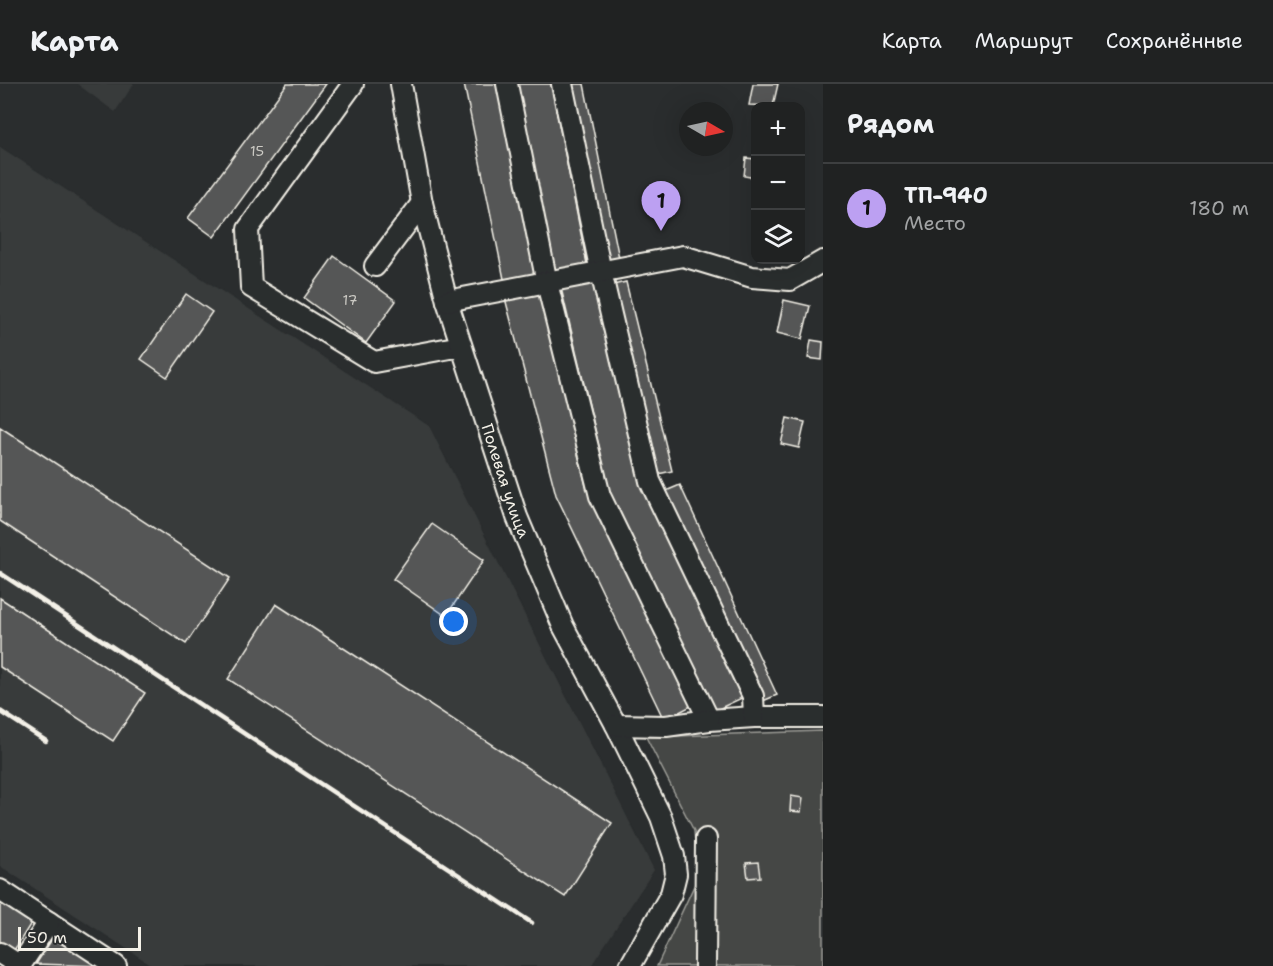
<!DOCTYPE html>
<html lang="ru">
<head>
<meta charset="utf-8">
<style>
	:root { --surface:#202222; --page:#2d2f2f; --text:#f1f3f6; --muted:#a2a4a5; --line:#3d3f40; --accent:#bca0f2 }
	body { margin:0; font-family:"Shantell Sans",sans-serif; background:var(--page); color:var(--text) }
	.controls { position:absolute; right:18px; top:18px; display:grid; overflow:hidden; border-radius:12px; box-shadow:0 6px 24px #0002 }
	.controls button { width:54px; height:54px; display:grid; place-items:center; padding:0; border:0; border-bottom:2px solid var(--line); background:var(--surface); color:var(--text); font:30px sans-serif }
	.compass { position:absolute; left:679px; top:18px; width:54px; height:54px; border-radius:50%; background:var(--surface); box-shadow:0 6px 24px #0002; rotate:99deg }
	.scale { position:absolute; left:18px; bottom:15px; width:123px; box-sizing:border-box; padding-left:6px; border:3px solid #f4f1e8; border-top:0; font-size:16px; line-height:21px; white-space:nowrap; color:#f4f1e8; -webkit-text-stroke:4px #2a2d2e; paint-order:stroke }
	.you { position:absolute; left:454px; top:538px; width:21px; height:21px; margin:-15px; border:4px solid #fff; border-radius:50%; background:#1a73e8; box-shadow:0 0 0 9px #1a73e833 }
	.badge { display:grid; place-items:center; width:39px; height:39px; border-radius:50%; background:var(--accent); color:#111; font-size:20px; font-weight:700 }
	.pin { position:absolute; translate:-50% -50px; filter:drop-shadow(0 2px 3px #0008) }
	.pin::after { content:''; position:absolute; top:32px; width:21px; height:18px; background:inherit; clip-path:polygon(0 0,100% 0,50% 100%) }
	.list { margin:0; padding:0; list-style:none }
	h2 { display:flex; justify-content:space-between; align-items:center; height:78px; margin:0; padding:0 24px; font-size:26px }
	h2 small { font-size:20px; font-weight:400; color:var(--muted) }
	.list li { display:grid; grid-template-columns:39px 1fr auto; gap:18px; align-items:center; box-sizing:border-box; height:90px; padding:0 24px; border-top:2px solid var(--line) }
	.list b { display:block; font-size:22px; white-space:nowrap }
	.list p { margin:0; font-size:20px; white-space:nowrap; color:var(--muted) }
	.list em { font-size:20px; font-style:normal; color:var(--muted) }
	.icon { flex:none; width:33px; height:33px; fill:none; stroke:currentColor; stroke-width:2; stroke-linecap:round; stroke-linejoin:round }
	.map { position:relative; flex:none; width:823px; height:882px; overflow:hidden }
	header { display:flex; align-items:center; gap:36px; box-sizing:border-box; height:84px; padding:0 30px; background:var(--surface); border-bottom:2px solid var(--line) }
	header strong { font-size:28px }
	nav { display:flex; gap:33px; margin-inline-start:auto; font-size:21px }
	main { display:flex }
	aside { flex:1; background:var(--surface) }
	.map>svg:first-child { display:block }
</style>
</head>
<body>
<header>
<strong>Карта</strong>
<nav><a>Карта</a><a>Маршрут</a><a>Сохранённые</a></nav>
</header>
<main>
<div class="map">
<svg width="823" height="882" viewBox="0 0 823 882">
	<rect width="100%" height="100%" fill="#2a2d2e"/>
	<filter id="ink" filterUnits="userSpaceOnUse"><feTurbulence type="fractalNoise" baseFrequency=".0167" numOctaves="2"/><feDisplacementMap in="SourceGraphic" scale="12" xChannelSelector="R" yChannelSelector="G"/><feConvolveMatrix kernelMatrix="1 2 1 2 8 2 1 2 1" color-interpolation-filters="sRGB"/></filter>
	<g filter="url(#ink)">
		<!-- built -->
		<path fill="#373a3a" d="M77 0H134L115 28Z
			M0 63 429 342 654 786 591 882H153L0 782Z"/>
		<!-- green -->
		<path fill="#444645" stroke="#9c9c96" stroke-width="1.5" d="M823 647V882H657L698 793 694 747 646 653Z"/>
		<!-- building -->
		<path fill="#555756" stroke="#f4f1e8" stroke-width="1.5" d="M287 0H326L214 153 188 134Z
			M464 0H497L536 194 505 200Z
			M516 0H551L588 185 555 191Z
			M569 0H584L620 179 606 182Z
			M753 0H778L773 22 749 21Z
			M746 74 756 75V94L744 92Z
			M334 172 396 217 366 259 304 214Z
			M592 197 643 403 744 613 714 627 611 413 561 204Z
			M626 198 672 387 658 390 613 201Z
			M539 208 587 406 693 621 664 636 556 411 505 214Z
			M186 210 212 228 167 293 141 275Z
			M784 216 810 222 802 255 777 249Z
			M811 256 823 258 822 276 808 274Z
			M787 334 805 338 799 364 781 360Z
			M0 343 230 494 186 560 0 437Z
			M680 401 777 611 763 617 666 407Z
			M432 440 484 476 446 532 393 495Z
			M0 514 145 609 113 657 0 583Z
			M276 520 612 739 565 813 228 595Z
			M791 712 803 714 801 728 790 727Z
			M758 778 760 793 748 794 746 779Z
			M0 815 33 836 13 868 0 860Z
			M54 852 100 882 36 880Z"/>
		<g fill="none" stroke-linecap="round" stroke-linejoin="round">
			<defs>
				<g id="minor">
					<path d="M353 0 248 145 251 203 374 278 461 262"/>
					<path id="s1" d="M401 0 422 119 447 217 517 433 563 542 616 641 661 733 674 772 676 790 671 810 630 882"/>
					<path d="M507 0 547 199 600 412 709 636 754 633H823"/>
					<path d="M562 0 601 188 650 397 753 612 754 633"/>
					<path d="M375 182 422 119"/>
					<path d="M447 217 683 172 752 193 790 196 823 177"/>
					<path d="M616 641 666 642 709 636"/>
					<path d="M0 806 116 882"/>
					<path d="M0 869 20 882"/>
					<path d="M20 882 49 838"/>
					<path d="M705 882 706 755"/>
				</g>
			</defs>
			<!-- minor casing -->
			<use href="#minor" stroke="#f4f1e8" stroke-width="24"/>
			<!-- minor -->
			<use href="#minor" stroke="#2a2d2e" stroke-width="20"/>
			<!-- rail -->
			<path stroke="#f4f1e8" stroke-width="4.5" d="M0 489 532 839
				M0 627 46 657"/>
		</g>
	</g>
	<g text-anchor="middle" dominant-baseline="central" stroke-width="4.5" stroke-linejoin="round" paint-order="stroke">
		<!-- number labels -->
		<g font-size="14" fill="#cccac4">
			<text x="257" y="67">15</text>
			<text x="350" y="216">17</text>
		</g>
		<!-- street labels -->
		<g font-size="16" fill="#f4f1e8" stroke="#2a2d2e">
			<text stroke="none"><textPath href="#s1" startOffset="411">Полевая улица</textPath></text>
		</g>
	</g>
</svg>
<div class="controls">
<button>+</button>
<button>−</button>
<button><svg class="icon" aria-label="layers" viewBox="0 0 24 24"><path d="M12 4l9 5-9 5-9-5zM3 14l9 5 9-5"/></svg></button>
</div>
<svg class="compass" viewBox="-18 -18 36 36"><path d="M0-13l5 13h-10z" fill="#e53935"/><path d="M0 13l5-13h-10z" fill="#a2a4a5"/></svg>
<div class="scale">50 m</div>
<div class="you"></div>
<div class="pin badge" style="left:661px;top:147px">1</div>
</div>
<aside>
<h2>Рядом<small></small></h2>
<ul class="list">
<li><span class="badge">1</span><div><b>ТП-940</b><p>Место</p></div><em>180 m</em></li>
</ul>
</aside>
</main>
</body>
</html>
